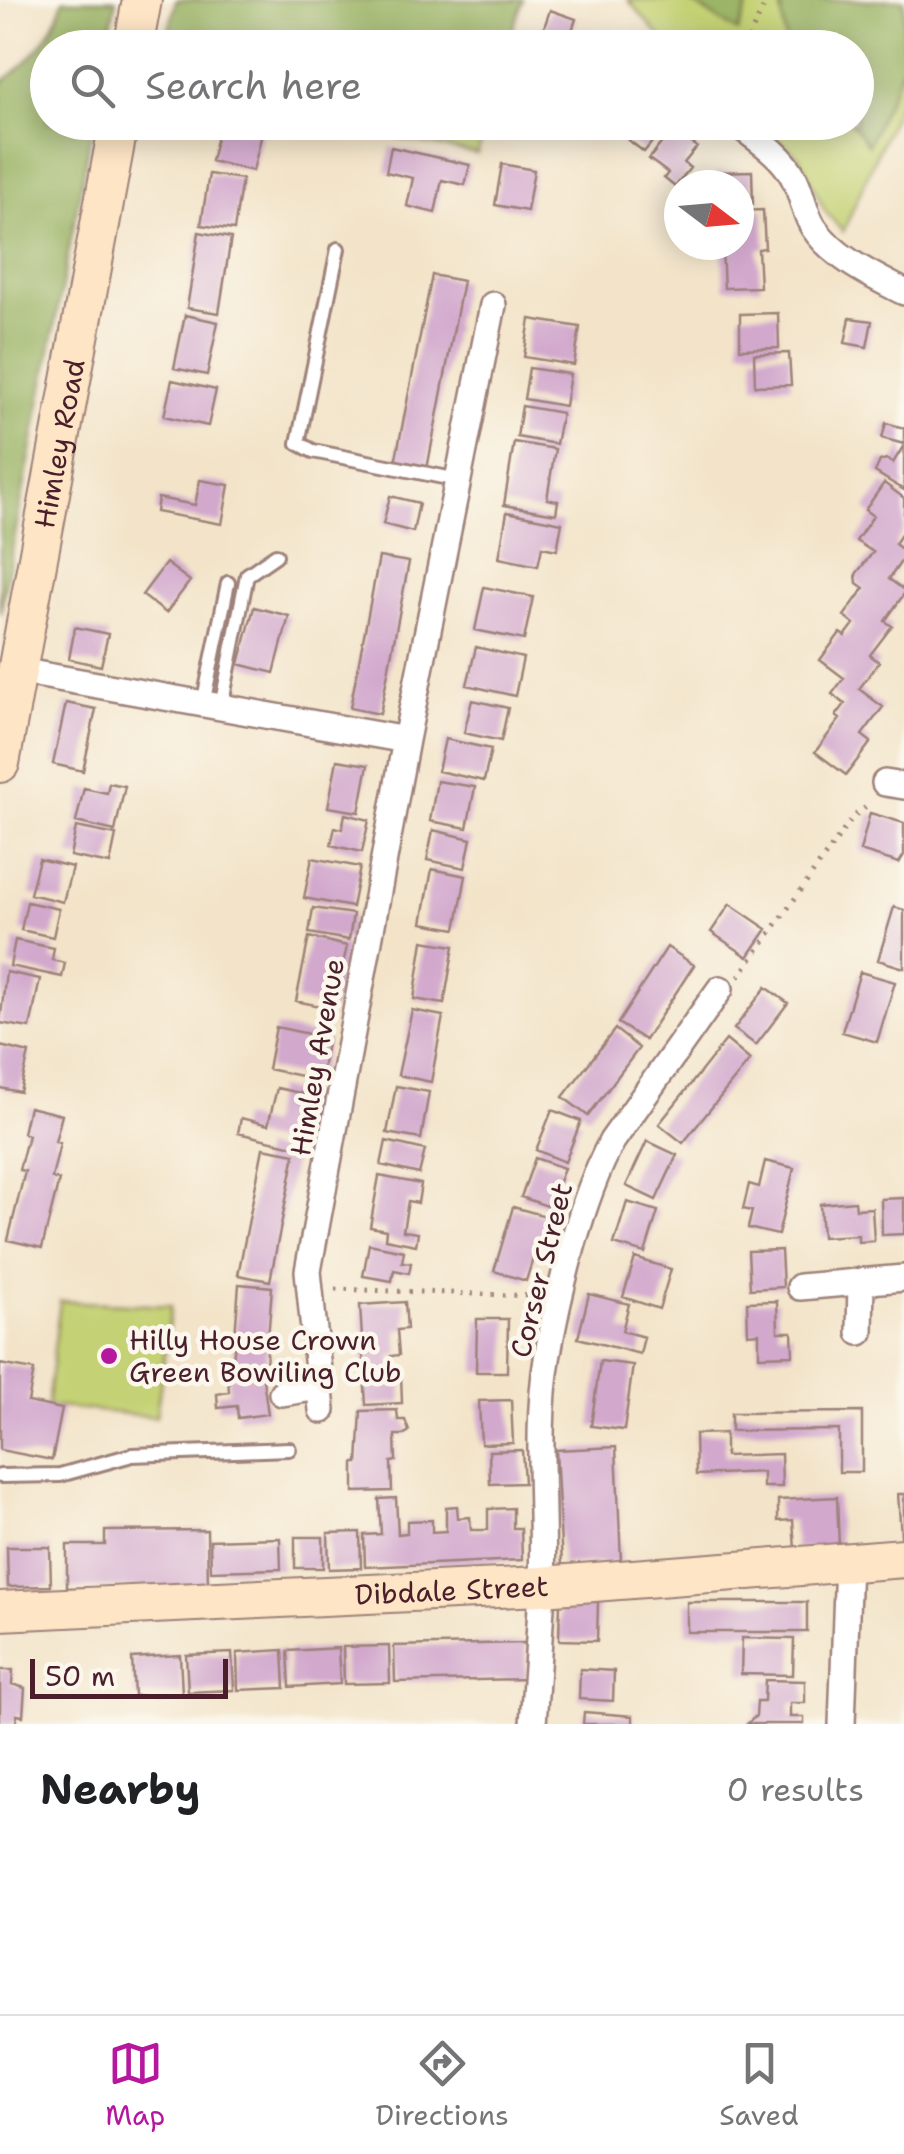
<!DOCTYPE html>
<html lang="en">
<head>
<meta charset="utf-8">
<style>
	:root { --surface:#fff; --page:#f6f6f6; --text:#202124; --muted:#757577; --line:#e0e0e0; --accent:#b5179e }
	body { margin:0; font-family:"Shantell Sans",sans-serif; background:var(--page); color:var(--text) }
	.compass { position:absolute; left:664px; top:170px; width:90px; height:90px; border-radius:50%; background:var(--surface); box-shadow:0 5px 25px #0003; rotate:106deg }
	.scale { position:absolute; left:30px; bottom:25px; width:198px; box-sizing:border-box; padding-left:10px; border:5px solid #4a1f2b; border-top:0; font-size:28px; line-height:35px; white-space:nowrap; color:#4a1f2b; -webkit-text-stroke:8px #fbf7ec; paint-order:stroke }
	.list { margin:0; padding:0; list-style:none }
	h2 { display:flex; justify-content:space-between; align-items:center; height:130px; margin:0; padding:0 40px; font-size:42px }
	h2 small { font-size:32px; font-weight:400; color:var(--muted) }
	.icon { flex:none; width:55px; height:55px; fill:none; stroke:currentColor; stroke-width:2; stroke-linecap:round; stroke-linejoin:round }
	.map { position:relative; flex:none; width:904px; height:1724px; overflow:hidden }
	.search { position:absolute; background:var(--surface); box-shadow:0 5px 25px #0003; left:30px; right:30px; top:30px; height:110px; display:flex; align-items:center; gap:25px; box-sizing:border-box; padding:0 35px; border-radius:55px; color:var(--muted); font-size:38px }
	.sheet { height:290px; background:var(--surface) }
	nav { display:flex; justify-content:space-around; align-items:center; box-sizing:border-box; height:140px; border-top:2px solid var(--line); background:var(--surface); font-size:28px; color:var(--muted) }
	nav a { display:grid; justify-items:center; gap:5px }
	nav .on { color:var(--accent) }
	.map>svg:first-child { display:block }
</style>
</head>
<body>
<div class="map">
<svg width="904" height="1724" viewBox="0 0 904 1724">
	<rect width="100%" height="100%" fill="#fbf7ec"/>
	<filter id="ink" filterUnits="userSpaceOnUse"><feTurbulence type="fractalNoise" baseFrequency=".01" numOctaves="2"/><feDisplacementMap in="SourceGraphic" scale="20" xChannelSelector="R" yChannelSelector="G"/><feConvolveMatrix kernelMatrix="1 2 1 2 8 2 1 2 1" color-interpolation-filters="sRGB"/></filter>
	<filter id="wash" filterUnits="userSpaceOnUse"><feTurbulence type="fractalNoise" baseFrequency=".0048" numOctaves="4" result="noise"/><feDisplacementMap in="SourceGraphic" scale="40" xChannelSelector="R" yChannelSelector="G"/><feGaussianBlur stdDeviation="2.25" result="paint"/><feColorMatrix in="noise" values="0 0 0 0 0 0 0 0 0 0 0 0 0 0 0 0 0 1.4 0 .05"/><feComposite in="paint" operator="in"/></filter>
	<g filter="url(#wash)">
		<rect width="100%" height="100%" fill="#f3e4c9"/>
		<!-- green -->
		<path fill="#c4d274" stroke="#877850" stroke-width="2.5" d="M628 0H904V91L843 232 825 211 800 158 761 123 856 122V48L669 47Z
			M334 122 488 123 477 154 333 125Z
			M60 1301 171 1306 156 1417 47 1406Z"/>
		<!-- forest -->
		<path fill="#9bb466" stroke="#726a48" stroke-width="2.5" d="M63 0H116L107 47 48 48V122L93 123 0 614V84C29 62 54 37 63 0Z
			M176 0H523L506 48 193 47 166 43Z
			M687 0H750L738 32Z
			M784 0H904V65L868 145 851 123 856 122V48L787 47 781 8Z
			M372 123 478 122V123L472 138Z"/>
		<g id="blocks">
			<!-- building -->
			<path fill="#d2a8cd" d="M550 10 576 19 566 48H537Z
				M583 34 619 47V48H578Z
				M632 122H668L644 152 622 135Z
				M220 123 262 133 253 171 211 161Z
				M673 128 697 147 684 163 690 168 675 187 664 178 668 173 649 159Z
				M391 147 470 165 465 185 442 180 435 213 407 206 413 178 386 172Z
				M502 164 534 170 527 211 495 205Z
				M752 171 753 204H739V185H716V172Z
				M209 174 242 179 234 230 201 225Z
				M763 210 765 248 758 249 760 287 724 288 722 250H727V245H739V211Z
				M199 232 231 238 219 313 187 308Z
				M432 275 463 281 427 469 395 463Z
				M778 313 779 348 740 349V314Z
				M185 315 218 322 207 375 174 368Z
				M850 318 872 321 867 347 845 343Z
				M530 319 580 327 574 365 524 357Z
				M789 353 791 385 755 386 754 354Z
				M529 368 570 374 565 406 524 399Z
				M172 380 216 390 208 426 164 416Z
				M522 406 562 413 556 444 517 437Z
				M886 423 904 428V444L882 438Z
				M514 442 555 449 547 499 558 501 556 514 504 505Z
				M904 445V490L875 472 880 461 886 459 893 463Z
				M200 480 229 485 222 524 156 512 158 498 195 505Z
				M884 483 904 498V530L895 544 904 551V557L889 579 904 590V594L885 621 892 626 870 655 879 662 859 689 883 707 862 735 871 742 846 775 815 752 840 719 836 716 845 704 832 694 844 678 820 660 840 633 845 636 854 624 844 616 864 588 857 583 856 574 873 552 856 541 873 516 865 510Z
				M390 496 419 503 413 532 383 524Z
				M507 512 562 523 557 550 542 547 538 566 499 558Z
				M379 557 409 562 380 714 350 708Z
				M166 563 190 581 166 613 142 595Z
				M484 587 533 597 524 640 475 630Z
				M254 607 289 616 274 673 239 664Z
				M75 627 108 634 101 666 69 659Z
				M476 647 523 658 515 696 467 685Z
				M472 700 508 708 501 741 464 733Z
				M66 703 96 709 83 771 53 764Z
				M445 739 491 749 484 781 438 771Z
				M337 760 368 765 359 812 328 807Z
				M437 781 475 787 467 828 430 821Z
				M109 783 125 786 115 831 76 822 84 788 107 793Z
				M870 813 904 823V855L899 863 860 851Z
				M345 814 369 820 362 852 331 845 335 827 342 829Z
				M76 827 116 835 110 864 70 856Z
				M433 830 471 839 465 868 427 860Z
				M312 858 360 867 352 907 304 898Z
				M39 859 72 867 63 902 30 894Z
				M432 869 466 876 456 929 422 923Z
				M27 902 59 909 53 937 21 930Z
				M730 904 767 929 748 957 711 932Z
				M894 907 904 910V968L878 960Z
				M313 908 353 914 349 940 309 933Z
				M309 937 347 946 334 1009 296 1001Z
				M15 940 54 948 52 960 65 963 62 977 10 966Z
				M423 941 454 946 444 1004 414 999Z
				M667 947 694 965 645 1040 618 1023Z
				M6 972 40 979 30 1028 0 1023Z
				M860 972 895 982 877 1042 842 1032Z
				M766 987 788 1003 756 1045 734 1029Z
				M412 1010 443 1016 431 1082 398 1075Z
				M276 1027 328 1038 320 1080 268 1069Z
				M615 1029 639 1048 588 1116 563 1097Z
				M726 1040 750 1060 683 1143 659 1124Z
				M0 1046 29 1053 20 1092 0 1088Z
				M396 1086 429 1092 421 1139 387 1133Z
				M277 1088 319 1097 306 1149 238 1133 241 1118 268 1125Z
				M29 1107 62 1115 55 1142 60 1143 52 1178 59 1180 42 1248 8 1240 25 1171 19 1170 28 1135 23 1133Z
				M552 1110 581 1121 565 1162 536 1150Z
				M386 1141 425 1150 419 1174 381 1165Z
				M647 1141 677 1155 656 1200 626 1186Z
				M263 1148 295 1154 270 1281 238 1275Z
				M535 1158 564 1168 550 1207 521 1197Z
				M765 1161 794 1168 778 1235 748 1228 752 1211 743 1209 749 1184 759 1187Z
				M379 1176 421 1184 418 1203 408 1201 403 1231 418 1233 416 1245 385 1239 386 1230 370 1227Z
				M904 1198V1234L882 1235 881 1199Z
				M855 1201 856 1209 872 1208 874 1241 858 1242V1235L822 1237 820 1204Z
				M627 1202 658 1211 645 1253 614 1244Z
				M513 1207 546 1216 526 1281 494 1271Z
				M369 1244 404 1251 402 1262 411 1263 409 1273 394 1270 392 1281 363 1276Z
				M781 1250 783 1287 750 1289 748 1251Z
				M635 1258 671 1269 659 1309 623 1297Z
				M239 1284 272 1287 266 1365 233 1363Z
				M589 1294 629 1304 622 1331 644 1337 640 1354 578 1338Z
				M777 1301 778 1332H792L793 1355 759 1356V1333L748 1334 747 1302Z
				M405 1302 407 1329 397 1330 399 1355 391 1356 392 1375H401L402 1403 366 1405 360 1305Z
				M477 1319H508L507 1372H476Z
				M600 1361 633 1365 624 1430 591 1426Z
				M0 1364 34 1370 28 1402 62 1409 52 1460 0 1450Z
				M262 1372 268 1414 238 1418 237 1406 218 1408 217 1394 229 1392 228 1376Z
				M511 1400 513 1443 481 1444 479 1401Z
				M397 1410 398 1420H405L409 1431 404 1435H395L396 1461 391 1462 392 1491 354 1492V1463H358L361 1411Z
				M862 1412V1472H839V1430L731 1431V1413Z
				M725 1433V1456L781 1454 782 1487H763V1472L696 1475 695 1434Z
				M616 1447 621 1562 562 1565 556 1450Z
				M522 1450 524 1483 490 1484 489 1451Z
				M898 1494H904V1536H901Z
				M837 1497 839 1547 795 1549 793 1520 778 1521V1500Z
				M396 1498 398 1534 407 1533V1521L432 1520V1532L446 1531V1507L457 1506 458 1518 470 1517 471 1530H488V1509L513 1508V1528H521L522 1560 365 1567 364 1535 381 1534 379 1499Z
				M207 1530 208 1587 67 1588V1545H105V1531Z
				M360 1532 361 1568 329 1569 328 1533Z
				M295 1537H323V1568H295Z
				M280 1538 281 1569 211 1571 210 1540Z
				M7 1547H50L51 1586 8 1587Z
				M560 1601 598 1602 597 1641 559 1640Z
				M687 1602H807V1632H687Z
				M742 1638 794 1639 793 1675 741 1674Z
				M525 1643 526 1679 395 1682 394 1646Z
				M389 1646 390 1683 344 1684 343 1647Z
				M338 1648 340 1684 290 1687 288 1651Z
				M283 1650 285 1688 238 1690 237 1653Z
				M232 1653 234 1690 188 1692 186 1655Z
				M180 1655 182 1694 134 1696 132 1658Z
				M580 1669 614 1671 613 1701 579 1699Z
				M0 1670H13L12 1684 25 1688 23 1716 17 1715 16 1724H0Z
				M765 1680 805 1681V1703H790V1717H804V1724H747L756 1716 757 1701H764Z
				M584 1712 633 1716V1724H583Z"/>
		</g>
	</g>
	<g filter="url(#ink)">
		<use href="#blocks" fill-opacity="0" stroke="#9e827a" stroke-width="2.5"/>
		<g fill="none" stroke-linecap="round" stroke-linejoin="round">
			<defs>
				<path id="lane" d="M338 249 298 443 313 451 458 480
					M203 704 228 583
					M221 707 247 575 276 555
					M0 1476 60 1475 132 1455 289 1449"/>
				<path id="street" d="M735 122C755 138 781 153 793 176 802 192 804 213 814 228 834 258 873 276 904 292
					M19 671 406 740
					M885 783 904 786
					M800 1287 904 1278
					M860 1332 861 1281
					M282 1393 320 1387
					M322 1410 308 1271 406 740 493 305
					M533 1724C536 1678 540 1633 542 1587 545 1512 535 1433 547 1359 558 1293 581 1199 612 1141L720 989
					M842 1724 848 1562"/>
				<g id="secondary">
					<path d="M133 48 142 0"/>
					<path id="s1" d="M0 763 119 122"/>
					<path id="s2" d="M0 1611 542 1586 904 1558"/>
				</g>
			</defs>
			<!-- lane casing -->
			<use href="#lane" stroke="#9e827a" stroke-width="18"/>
			<!-- street casing -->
			<use href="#street" stroke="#9e827a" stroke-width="30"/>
			<!-- secondary casing -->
			<use href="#secondary" stroke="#9e827a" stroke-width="42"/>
			<!-- path -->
			<path stroke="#9e827a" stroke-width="5" stroke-dasharray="2.5 8" stroke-linecap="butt" d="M744 48 767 0
				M739 977 853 817 871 803
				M335 1289 534 1296"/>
			<!-- lane -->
			<use href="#lane" stroke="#fff" stroke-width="12"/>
			<!-- street -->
			<use href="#street" stroke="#fff" stroke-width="25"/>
			<!-- secondary -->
			<use href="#secondary" stroke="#fde5c5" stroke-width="38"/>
		</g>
	</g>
	<!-- markers -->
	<circle fill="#b5179e" stroke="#fbf7ec" stroke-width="4" cx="109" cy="1356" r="10"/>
	<g text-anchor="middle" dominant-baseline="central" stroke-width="9" stroke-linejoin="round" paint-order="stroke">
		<!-- street labels -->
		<g font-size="28" fill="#4a1f2b" stroke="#fbf7ec">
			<text stroke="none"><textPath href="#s1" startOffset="325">Himley Road</textPath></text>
			<text transform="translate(317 1057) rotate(-80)">Himley Avenue</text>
			<text transform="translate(541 1270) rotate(-76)">Corser Street</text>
			<text stroke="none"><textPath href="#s2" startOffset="452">Dibdale Street</textPath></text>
		</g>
		<!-- poi labels -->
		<g font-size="28" fill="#4a1f2b" stroke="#fbf7ec" text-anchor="start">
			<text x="129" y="1340">Hilly House Crown<tspan x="129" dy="32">Green Bowiling Club</tspan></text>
		</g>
	</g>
</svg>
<svg class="compass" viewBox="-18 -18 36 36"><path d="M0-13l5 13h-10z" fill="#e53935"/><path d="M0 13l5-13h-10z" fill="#757577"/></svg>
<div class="scale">50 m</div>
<div class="search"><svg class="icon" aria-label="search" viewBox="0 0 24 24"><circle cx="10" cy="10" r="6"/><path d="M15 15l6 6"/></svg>Search here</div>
</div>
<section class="sheet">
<h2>Nearby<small>0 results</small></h2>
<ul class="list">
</ul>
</section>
<nav>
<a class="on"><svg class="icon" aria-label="map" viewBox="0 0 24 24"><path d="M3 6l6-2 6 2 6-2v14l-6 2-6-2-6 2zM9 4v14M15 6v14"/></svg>Map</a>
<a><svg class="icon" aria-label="directions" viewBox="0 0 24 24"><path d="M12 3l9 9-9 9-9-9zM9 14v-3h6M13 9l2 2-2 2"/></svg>Directions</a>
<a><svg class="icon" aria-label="saved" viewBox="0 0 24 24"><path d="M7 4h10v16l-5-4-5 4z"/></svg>Saved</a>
</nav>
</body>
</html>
